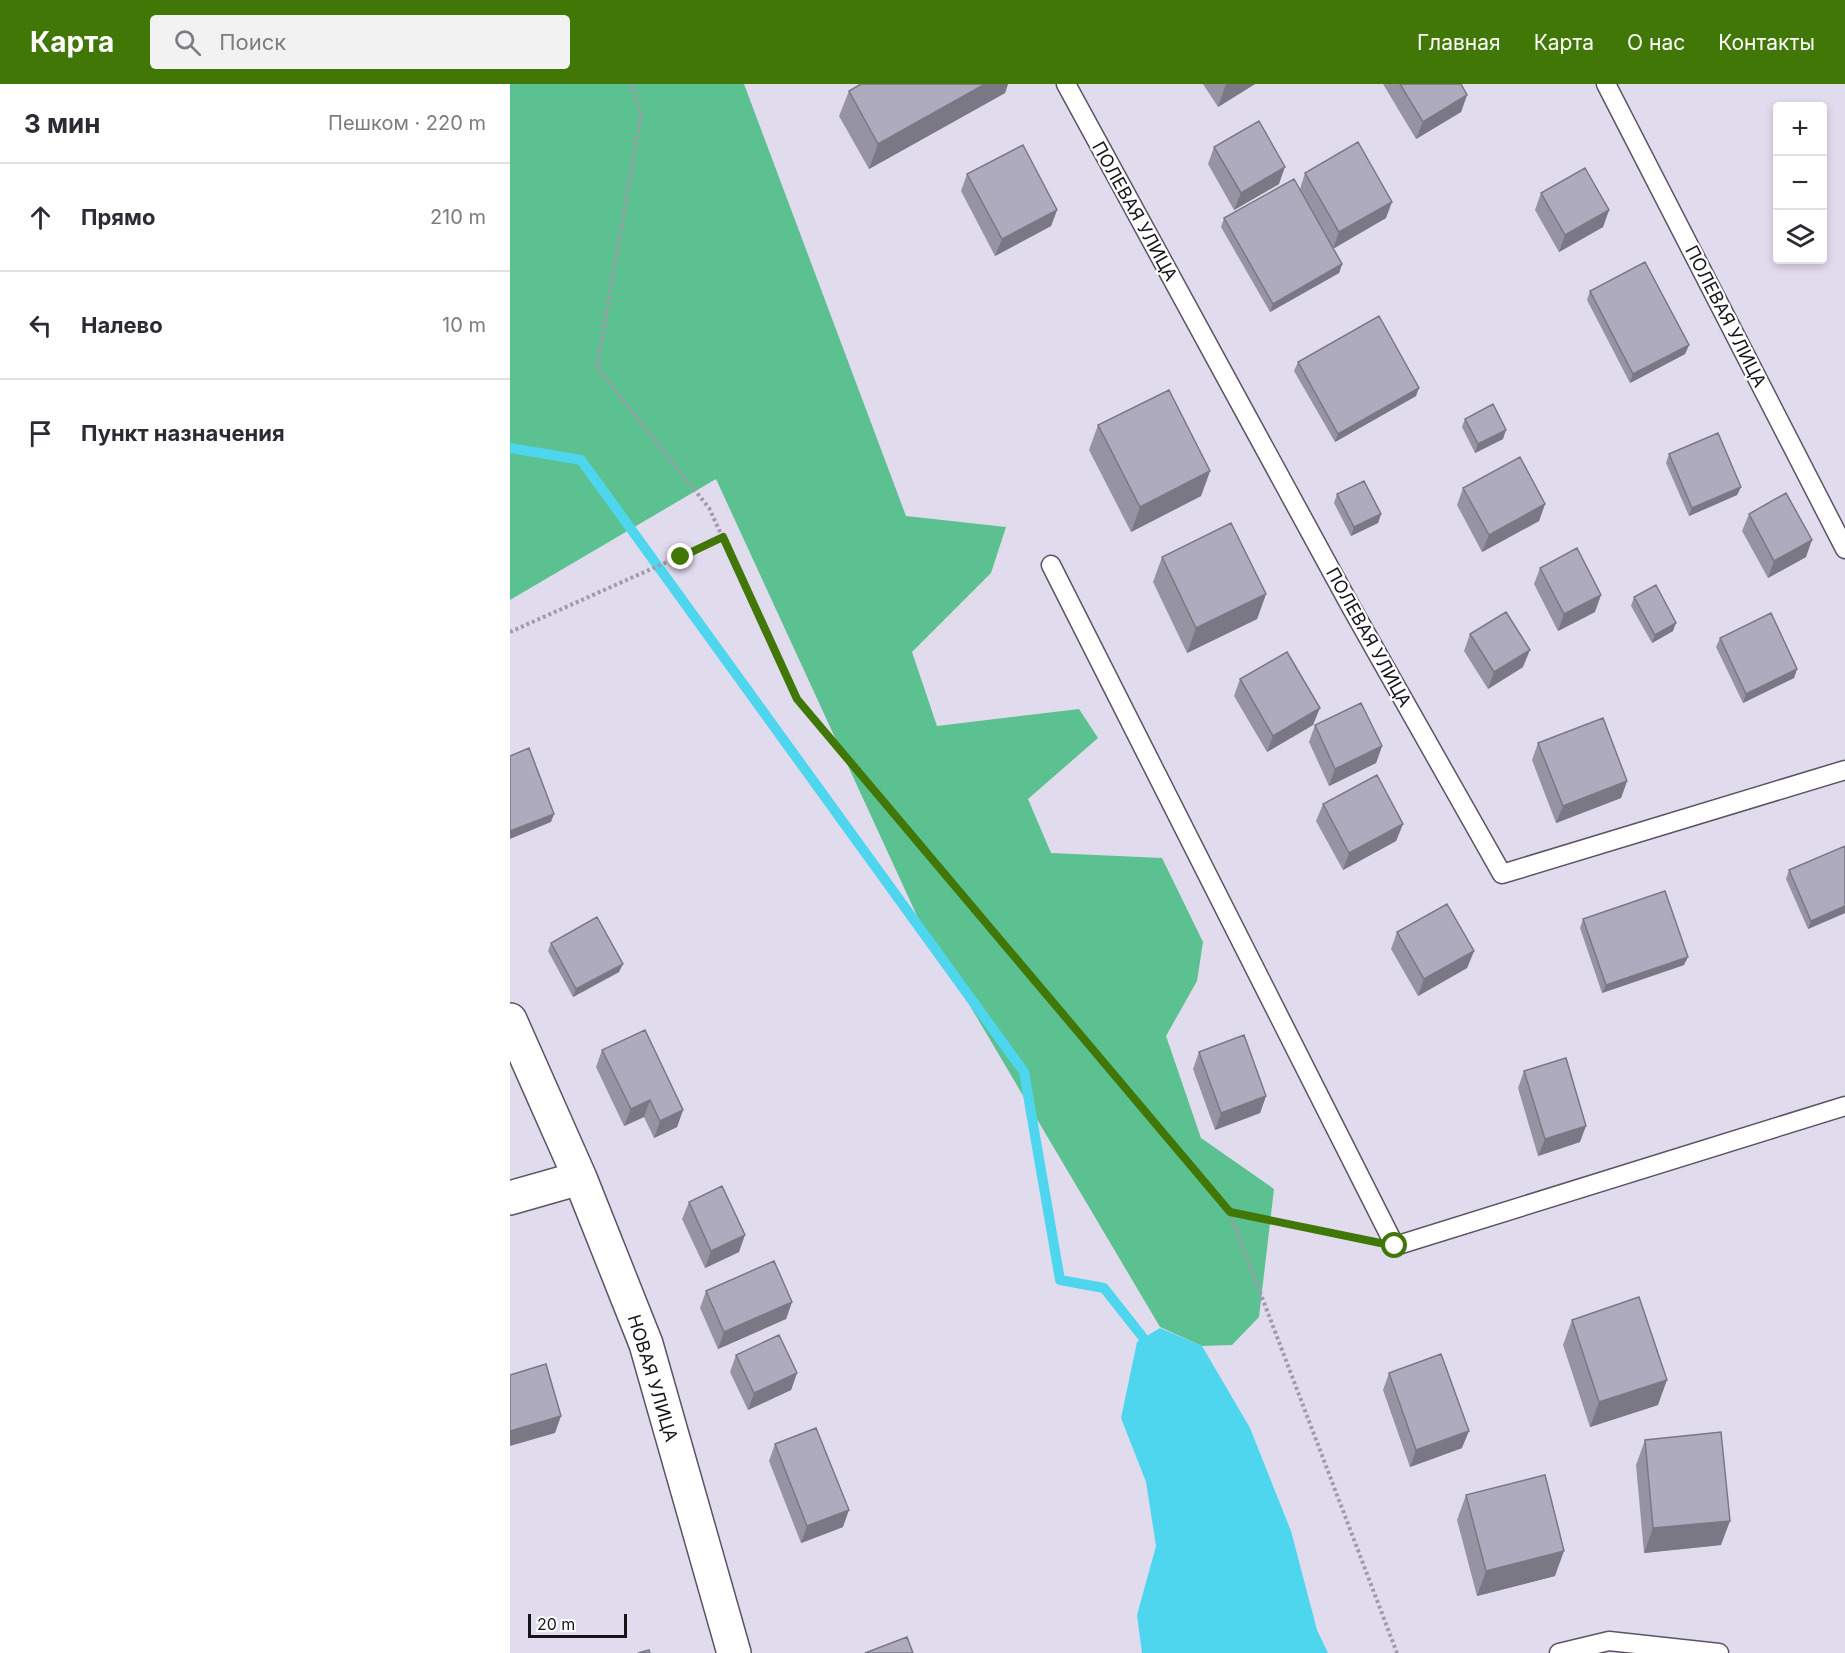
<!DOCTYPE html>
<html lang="ru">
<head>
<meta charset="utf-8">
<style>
	:root { --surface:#fff; --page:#f2f2f3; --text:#2b2b33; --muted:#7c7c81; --line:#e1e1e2; --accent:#417706 }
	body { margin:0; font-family:Inter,sans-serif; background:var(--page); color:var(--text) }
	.controls { position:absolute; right:18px; top:18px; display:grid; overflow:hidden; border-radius:6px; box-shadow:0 3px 9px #0003 }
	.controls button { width:54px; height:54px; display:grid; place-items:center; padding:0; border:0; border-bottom:2px solid var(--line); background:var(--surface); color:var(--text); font:30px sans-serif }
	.scale { position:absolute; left:18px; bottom:15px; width:99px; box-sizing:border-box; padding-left:6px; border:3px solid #16141b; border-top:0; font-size:16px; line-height:21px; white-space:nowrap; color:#16141b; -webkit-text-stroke:4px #fff; paint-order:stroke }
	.stop { position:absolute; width:18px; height:18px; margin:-14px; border:4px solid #417706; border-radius:50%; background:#fff }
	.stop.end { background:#417706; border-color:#fff; box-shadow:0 2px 6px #0008 }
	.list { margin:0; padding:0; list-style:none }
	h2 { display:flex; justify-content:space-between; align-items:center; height:78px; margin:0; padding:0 24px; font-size:26px }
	h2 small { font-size:20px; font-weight:400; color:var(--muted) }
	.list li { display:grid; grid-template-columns:39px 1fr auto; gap:18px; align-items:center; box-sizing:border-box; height:108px; padding:0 24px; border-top:2px solid var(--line) }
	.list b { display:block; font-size:22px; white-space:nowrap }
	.list em { font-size:20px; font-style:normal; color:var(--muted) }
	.icon { flex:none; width:33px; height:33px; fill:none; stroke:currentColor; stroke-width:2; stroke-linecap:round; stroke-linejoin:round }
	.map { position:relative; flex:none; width:1335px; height:1569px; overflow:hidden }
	header { display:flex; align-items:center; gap:36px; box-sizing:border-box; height:84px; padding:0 30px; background:var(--accent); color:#fff }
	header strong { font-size:28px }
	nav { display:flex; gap:33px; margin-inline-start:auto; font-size:21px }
	.search { width:420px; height:54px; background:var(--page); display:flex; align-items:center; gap:15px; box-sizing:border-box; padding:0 21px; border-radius:6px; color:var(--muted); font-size:22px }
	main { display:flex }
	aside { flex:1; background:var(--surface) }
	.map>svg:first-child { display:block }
</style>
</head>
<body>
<header>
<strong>Карта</strong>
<div class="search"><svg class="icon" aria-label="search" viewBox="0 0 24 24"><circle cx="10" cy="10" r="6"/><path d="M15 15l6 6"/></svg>Поиск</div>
<nav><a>Главная</a><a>Карта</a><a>О нас</a><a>Контакты</a></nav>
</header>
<main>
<aside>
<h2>3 мин<small>Пешком · 220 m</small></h2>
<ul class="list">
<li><svg class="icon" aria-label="ahead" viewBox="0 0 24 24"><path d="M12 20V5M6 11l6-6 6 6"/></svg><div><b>Прямо</b></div><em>210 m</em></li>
<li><svg class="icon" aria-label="left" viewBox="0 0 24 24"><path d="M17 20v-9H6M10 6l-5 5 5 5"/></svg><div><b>Налево</b></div><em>10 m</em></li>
<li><svg class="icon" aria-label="arrive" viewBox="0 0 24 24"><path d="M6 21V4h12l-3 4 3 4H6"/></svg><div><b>Пункт назначения</b></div></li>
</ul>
</aside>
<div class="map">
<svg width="1335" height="1569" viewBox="0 0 1335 1569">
	<rect width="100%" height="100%" fill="#e1dbee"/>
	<!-- forest -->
	<path fill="#5bc191" d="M0 0H234L396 432 496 443 481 489 402 568 427 642 569 625 588 654 518 715 541 769 652 774 693 858 687 897 656 952 691 1054 764 1105 749 1233 722 1261 692 1262 650 1243 408 834 206 395 0 516Z"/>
	<!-- water -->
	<path fill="#4fd6ef" d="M650 1244 692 1262 740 1344 781 1447 807 1546 818 1569H632L627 1531 646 1462 636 1398 611 1334 627 1258Z"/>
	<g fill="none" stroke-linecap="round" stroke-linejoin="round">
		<!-- stream -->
		<path stroke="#4fd6ef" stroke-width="10" d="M0 364 71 376 514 988 550 1196 594 1204 642 1265"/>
		<defs>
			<path id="lane" d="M556 0 841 523 992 790 1335 686
				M1096 0 1335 465
				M541 481 885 1162 1335 1022
				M1049 1569 1099 1557 1209 1569"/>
			<path id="street" d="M0 936 70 1094
				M0 1114 70 1094 136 1260 224 1569"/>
		</defs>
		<!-- lane casing -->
		<use href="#lane" stroke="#5a5464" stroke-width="21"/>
		<!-- street casing -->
		<use href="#street" stroke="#5a5464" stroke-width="36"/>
		<!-- path -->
		<path stroke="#a09baa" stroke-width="4" stroke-dasharray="3 3" stroke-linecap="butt" d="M121 0 131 30 87 283 199 424 287 615 720 1128 854 1156
			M0 548 213 453
			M720 1129 887 1569"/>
		<!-- lane -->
		<use href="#lane" stroke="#fff" stroke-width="18"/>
		<!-- street -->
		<use href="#street" stroke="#fff" stroke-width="33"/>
	</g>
	<!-- wall -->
	<path fill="#9693a3" d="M351 0H498L495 9 359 85 329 32 339 7Z
		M693 0H745L708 23Z
		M873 0H951L957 11 951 28 906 55Z
		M704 63 769 100 724 126 698 80Z
		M795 89 876 134 823 164 832 180 829 189 760 228 711 143 714 134 790 105Z
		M457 90 547 126 541 142 485 172 451 107Z
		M1031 109 1099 126 1093 143 1049 168 1025 126Z
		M1080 207 1179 261 1175 270 1120 299 1077 216Z
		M788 278 906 312 825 358 784 287Z
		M955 335 993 355 965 369 952 343Z
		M588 341 700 387 691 412 621 448 579 366Z
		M1159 370 1231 403 1227 411 1179 432 1156 379Z
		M953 404 1035 420 1029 437 972 468 947 421Z
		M827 410 871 430 868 439 841 452 824 419Z
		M1239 430 1296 473 1258 494 1232 447Z
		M652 473 756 510 747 535 677 569 643 498Z
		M1030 484 1085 528 1048 547 1024 500Z
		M1124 513 1163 547 1142 559 1121 522Z
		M960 550 1013 583 978 605 954 567Z
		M1210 554 1287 585 1284 594 1233 619 1206 563Z
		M730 595 803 641 757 668 724 612Z
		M805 641 872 662 866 679 819 702 799 658Z
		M1028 659 1117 697 1111 714 1046 739 1022 676Z
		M813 720 893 740 886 757 833 786 806 737Z
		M1335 762V829L1298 845 1276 795 1279 786Z
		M1073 835 1174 881 1092 909 1070 844Z
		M887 848 964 867 957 884 908 912 881 865Z
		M41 859 109 888 63 913 38 867Z
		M92 966 173 1026 167 1043 144 1054 134 1033 114 1042 86 983Z
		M689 968 756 1012 750 1029 705 1046 683 985Z
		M1014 987 1070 1058 1028 1072 1008 1004Z
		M179 1118 229 1168 195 1184 172 1135Z
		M196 1207 282 1218 276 1235 208 1265 190 1224Z
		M1062 1236 1148 1321 1080 1343 1053 1261Z
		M226 1271 287 1289 281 1306 238 1326 220 1288Z
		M879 1289 952 1364 900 1383 873 1306Z
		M1135 1356 1211 1461 1134 1469 1126 1381Z
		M265 1360 333 1443 291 1459 259 1377Z
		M956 1411 1045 1492 967 1512 947 1436Z"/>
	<!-- shaded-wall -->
	<path fill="#7a7885" d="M475 0H498L495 9 359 85 368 60Z
		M716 0H745L708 23Z
		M957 11 951 28 906 55 913 38Z
		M775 83 769 100 724 126 731 109Z
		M882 118 876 134 823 165 829 148Z
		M547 126 541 142 485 172 492 155Z
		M1099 126 1093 143 1049 168 1055 151Z
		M832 180 829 189 760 228 763 220Z
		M1179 261 1175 270 1120 299 1123 290Z
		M909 304 906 312 825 358 828 350Z
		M996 346 993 355 965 369 968 360Z
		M700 387 691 412 621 448 630 423Z
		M1231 403 1227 411 1179 432 1182 424Z
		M1035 420 1029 437 972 468 979 451Z
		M871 430 868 439 841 452 844 443Z
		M1302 456 1296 473 1258 494 1264 477Z
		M756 510 747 535 677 569 686 544Z
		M1091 511 1085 528 1048 547 1054 530Z
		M1166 539 1163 547 1142 559 1145 551Z
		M1020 566 1013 583 978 605 984 588Z
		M1287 585 1284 594 1233 619 1236 610Z
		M810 624 803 641 757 668 763 652Z
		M872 662 866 679 819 702 825 685Z
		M1117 697 1111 714 1046 739 1053 722Z
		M44 730 41 738 0 755V747Z
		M893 740 886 757 833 786 839 769Z
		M1335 822V829L1298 845 1301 837Z
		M964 867 957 884 908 912 914 895Z
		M1178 873 1174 881 1092 909 1096 901Z
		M113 880 109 888 63 913 66 905Z
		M756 1012 750 1029 705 1046 711 1029Z
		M140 1016 134 1033 114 1042 121 1025Z
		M173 1026 167 1043 144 1054 150 1037Z
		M1076 1042 1070 1058 1028 1072 1035 1055Z
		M235 1151 229 1168 195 1184 201 1167Z
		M282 1218 276 1235 208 1265 214 1248Z
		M287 1289 281 1306 238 1326 244 1309Z
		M1157 1296 1148 1321 1080 1343 1089 1318Z
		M51 1332 45 1349 0 1362V1347Z
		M959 1347 952 1364 900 1383 906 1366Z
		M339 1426 333 1443 291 1459 297 1442Z
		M1220 1437 1211 1461 1134 1469 1143 1444Z
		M1054 1467 1045 1492 967 1512 976 1487Z"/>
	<!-- building -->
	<path fill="#aeabbe" stroke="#7a7885" stroke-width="1.5" d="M351 0H475L368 60 339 7Z
		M890 0H951L957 11 913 38Z
		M749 37 775 83 731 109 704 63Z
		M848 58 882 118 829 148 795 89Z
		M513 61 547 126 492 155 457 90Z
		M1075 84 1099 126 1055 151 1031 109Z
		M784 95 832 180 763 220 714 134Z
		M1135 178 1179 261 1123 290 1080 207Z
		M869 232 909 304 828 350 788 278Z
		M659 306 700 387 630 423 588 341Z
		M983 320 996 346 968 360 955 335Z
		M1208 349 1231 403 1182 424 1159 370Z
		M1010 373 1035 420 979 451 953 404Z
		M854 397 871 430 844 443 827 410Z
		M1276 409 1302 456 1264 477 1239 430Z
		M721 439 756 510 686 544 652 473Z
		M1067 464 1091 511 1054 530 1030 484Z
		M1146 501 1166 539 1145 551 1124 513Z
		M996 528 1020 566 984 588 960 550Z
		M1261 529 1287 585 1236 610 1210 554Z
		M777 568 810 624 763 652 730 595Z
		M851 619 872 662 825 685 805 641Z
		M1093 634 1117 697 1053 722 1028 659Z
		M19 664 44 730 0 747V672Z
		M867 691 893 740 839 769 813 720Z
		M1335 762V822L1301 837 1279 786Z
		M1155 807 1178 873 1096 901 1073 835Z
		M937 820 964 867 914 895 887 848Z
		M87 833 113 880 66 905 41 859Z
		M135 946 173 1026 150 1037 140 1016 121 1025 92 966Z
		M734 951 756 1012 711 1029 689 968Z
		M1056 974 1076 1042 1035 1055 1014 987Z
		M212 1102 235 1151 201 1167 179 1118Z
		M264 1177 282 1218 214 1248 196 1207Z
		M1129 1213 1157 1296 1089 1318 1062 1236Z
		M269 1251 287 1289 244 1309 226 1271Z
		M931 1270 959 1347 906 1366 879 1289Z
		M36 1280 51 1332 0 1347V1291Z
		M306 1344 339 1426 297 1442 265 1360Z
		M1211 1348 1220 1437 1143 1444 1135 1356Z
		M1035 1391 1054 1467 976 1487 956 1411Z
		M397 1553 403 1569H355Z
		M139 1566 140 1569H128Z"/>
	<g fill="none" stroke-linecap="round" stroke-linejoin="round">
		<!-- route -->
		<path stroke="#417706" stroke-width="8" d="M171 473 213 453 287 615 720 1128 885 1162"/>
	</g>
	<g text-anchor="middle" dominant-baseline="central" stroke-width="4.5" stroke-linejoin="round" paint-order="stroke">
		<!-- street labels -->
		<g font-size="18" fill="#16141b" stroke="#fff">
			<text transform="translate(625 127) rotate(61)">ПОЛЕВАЯ УЛИЦА</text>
			<text transform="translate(1216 232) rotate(63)">ПОЛЕВАЯ УЛИЦА</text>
			<text transform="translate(859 553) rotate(61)">ПОЛЕВАЯ УЛИЦА</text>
			<text transform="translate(143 1294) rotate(73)">НОВАЯ УЛИЦА</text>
		</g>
	</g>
</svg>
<div class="controls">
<button>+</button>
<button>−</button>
<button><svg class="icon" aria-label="layers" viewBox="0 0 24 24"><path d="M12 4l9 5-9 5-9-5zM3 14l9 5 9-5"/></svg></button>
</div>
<div class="scale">20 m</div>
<div class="stop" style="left:885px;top:1162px"></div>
<div class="stop end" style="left:171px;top:473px"></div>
</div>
</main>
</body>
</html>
